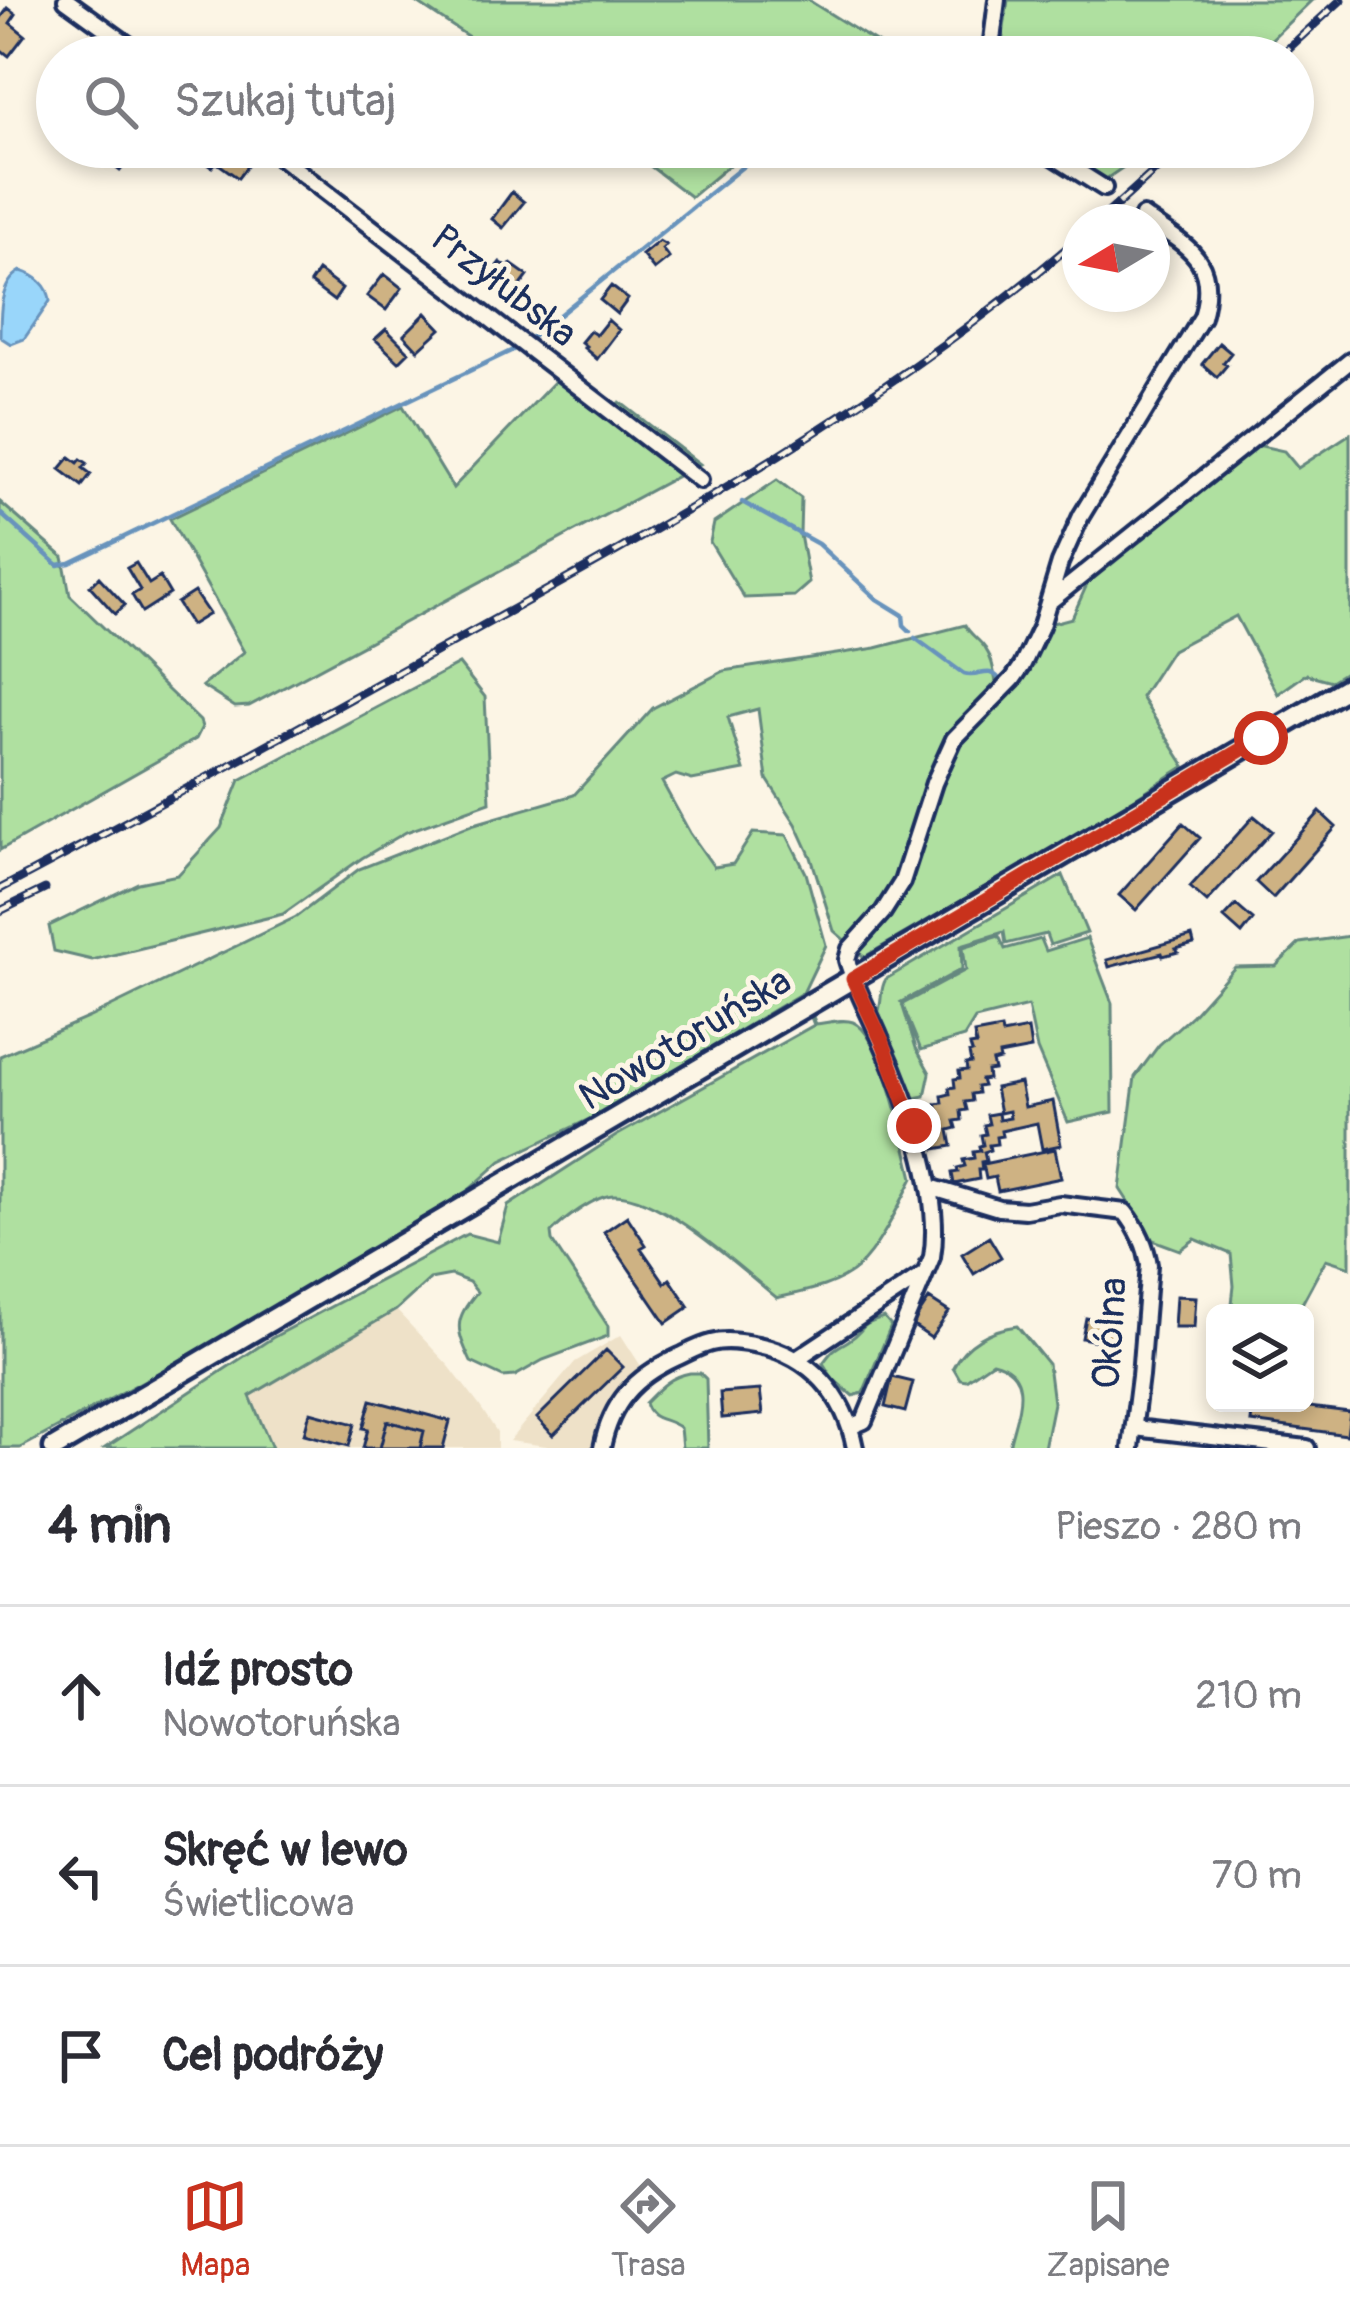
<!DOCTYPE html>
<html lang="pl">
<head>
<meta charset="utf-8">
<style>
	:root { --surface:#fff; --page:#f7f7f7; --text:#2b2b33; --muted:#7c7c81; --line:#e1e1e2; --accent:#c8321e }
	body { margin:0; font-family:Pangolin,sans-serif; background:var(--page); color:var(--text) }
	.controls { position:absolute; right:36px; bottom:36px; display:grid; overflow:hidden; border-radius:18px; box-shadow:0 6px 18px #0003 }
	.controls button { width:108px; height:108px; display:grid; place-items:center; padding:0; border:0; border-bottom:3px solid var(--line); background:var(--surface); color:var(--text); font:60px sans-serif }
	.compass { position:absolute; left:1062px; top:204px; width:108px; height:108px; border-radius:50%; background:var(--surface); box-shadow:0 6px 18px #0003; rotate:260deg }
	.stop { position:absolute; width:36px; height:36px; margin:-27px; border:9px solid #c8321e; border-radius:50%; background:#fff }
	.stop.end { background:#c8321e; border-color:#fff; box-shadow:0 3px 12px #0008 }
	.list { margin:0; padding:0; list-style:none }
	h2 { display:flex; justify-content:space-between; align-items:center; height:156px; margin:0; padding:0 48px; font-size:51px }
	h2 small { font-size:39px; font-weight:400; color:var(--muted) }
	.list li { display:grid; grid-template-columns:78px 1fr auto; gap:36px; align-items:center; box-sizing:border-box; height:180px; padding:0 48px; border-top:3px solid var(--line) }
	.list b { display:block; font-size:45px; white-space:nowrap }
	.list p { margin:0; font-size:39px; white-space:nowrap; color:var(--muted) }
	.list em { font-size:39px; font-style:normal; color:var(--muted) }
	.icon { flex:none; width:66px; height:66px; fill:none; stroke:currentColor; stroke-width:2; stroke-linecap:round; stroke-linejoin:round }
	.map { position:relative; flex:none; width:1350px; height:1448px; overflow:hidden }
	.search { position:absolute; background:var(--surface); box-shadow:0 6px 18px #0003; left:36px; right:36px; top:36px; height:132px; display:flex; align-items:center; gap:30px; box-sizing:border-box; padding:0 42px; border-radius:66px; color:var(--muted); font-size:45px }
	.sheet { height:696px; background:var(--surface) }
	nav { display:flex; justify-content:space-around; align-items:center; box-sizing:border-box; height:168px; border-top:3px solid var(--line); background:var(--surface); font-size:33px; color:var(--muted) }
	nav a { display:grid; justify-items:center; gap:6px }
	nav .on { color:var(--accent) }
	.map>svg:first-child { display:block }
</style>
</head>
<body>
<div class="map">
<svg width="1350" height="1448" viewBox="0 0 1350 1448">
	<rect width="100%" height="100%" fill="#fcf5e5"/>
	<filter id="ink" filterUnits="userSpaceOnUse"><feTurbulence type="fractalNoise" baseFrequency=".00833" numOctaves="2"/><feDisplacementMap in="SourceGraphic" scale="24" xChannelSelector="R" yChannelSelector="G"/><feConvolveMatrix kernelMatrix="1 2 1 2 8 2 1 2 1" color-interpolation-filters="sRGB"/></filter>
	<g filter="url(#ink)">
		<!-- built -->
		<path fill="#eee1c8" d="M396 1310 449 1366 479 1405 497 1432V1448H272L250 1396Z
			M621 1335 646 1374 630 1387 602 1448H561L509 1441 575 1362Z"/>
		<!-- green -->
		<path fill="#afe0a0" stroke="#65887f" stroke-width="3" d="M413 0H808L877 43 859 57H499Z
			M1008 0H1312L1253 57H1000Z
			M625 147H751L691 197Z
			M1056 147H1153L1106 179Z
			M558 378 603 412 620 402 700 464 249 706 235 707 202 686 244 652 170 519 403 406 453 488Z
			M1350 434V669L1331 681 1306 674 1278 694 1236 616 1172 650 1141 697 1185 766 1104 818 864 957 834 931 811 857 796 824 767 779 758 709 728 717 744 770 692 780 676 775 662 782 690 833 714 867 733 864 753 833 787 835 806 873 826 945 803 993 816 1024C827 1023 843 1018 853 1022 884 1035 905 1146 913 1178 899 1205 880 1247 857 1268 837 1286 803 1292 777 1298 740 1268 661 1194 614 1195 596 1195 563 1220 551 1233L552 1241 608 1326V1336L543 1360 515 1376 503 1377 471 1362C456 1329 453 1321 477 1292L469 1282 451 1275 430 1279 396 1310 250 1396 272 1448H105L272 1338 467 1234 498 1242 508 1206 616 1136 814 1025 802 993 604 1112 501 1161 451 1206 235 1331 20 1448H0V1056L90 1017 296 917 359 869 471 825 574 795 653 708 724 671 876 648 965 625C970 635 979 639 985 648 993 659 994 674 997 687L947 740 936 757 910 830 925 809 943 759 986 714 1013 691 1045 625 1072 618 1089 580 1218 473 1257 445 1284 451 1298 468Z
			M777 480 801 498 800 535 809 583 794 596 744 598 710 542 714 523Z
			M0 502 63 557 70 595 200 721 202 727 196 739 0 850Z
			M459 664 485 697 490 802 406 832 362 858 283 914 92 960 54 951 49 926 138 883 178 875 221 828 240 780Z
			M1063 875 1087 933 1050 945 1046 934 1006 944 1004 932 961 945 962 969 901 1002 903 1004 966 970 963 947 999 936 1005 949 1041 939 1046 951 1087 938 1112 1003 1113 1112 1068 1122 1037 1049 1028 1006 975 1019 964 1037 921 1050 902 1004 916 1048 930 1073 925 1096 915 1098 878 1013C883 1001 879 990 886 979Z
			M1350 936V1267L1326 1259 1297 1313H1231L1234 1286 1231 1254 1195 1239 1180 1250 1153 1240 1120 1189 1135 1077 1159 1045 1192 1015 1235 967 1276 966 1300 943Z
			M884 1318 891 1326 863 1393 853 1396 833 1379 823 1363C834 1348 833 1350 848 1341 866 1330 857 1325 884 1318Z
			M1017 1326 1048 1364 1053 1403 1044 1448H1010L1009 1446C1016 1414 1037 1373 992 1362L966 1380 960 1379 953 1367C965 1343 991 1329 1017 1326Z
			M690 1373H700L706 1379 708 1448H682L680 1428C667 1417 650 1422 645 1403 660 1388 669 1377 690 1373Z"/>
		<!-- water -->
		<path fill="#99d6fa" stroke="#6793bc" stroke-width="3" d="M21 271C35 275 49 285 50 301L24 339 11 344 0 337C0 311 0 283 21 271Z"/>
		<g fill="none" stroke-linecap="round" stroke-linejoin="round">
			<!-- stream -->
			<path stroke="#6793bc" stroke-width="4.5" d="M532 337 767 147
				M742 502 818 544 877 599 903 615 904 625 910 631
				M0 513 58 565 70 563 513 350
				M915 638 964 674C979 679 992 663 1001 683"/>
		</g>
		<!-- building -->
		<path fill="#ceb283" stroke="#1b2f5e" stroke-width="3" d="M8 8 16 14 10 23 25 35 9 56 0 49V19Z
			M111 147H116L130 158 120 171 103 158Z
			M216 147H224L230 152 233 148 251 161 238 178 216 162 212 167 205 162Z
			M512 192 524 202 503 228 492 219Z
			M659 241 666 245 662 249 669 258 654 270 642 255Z
			M500 262 508 268 511 264 528 276 514 295 488 277Z
			M318 271 342 289 334 301 310 283Z
			M384 274 402 288 386 310 367 296Z
			M611 286 628 299 617 314 600 300Z
			M426 313 441 329 418 350 404 335Z
			M608 320 619 330 597 359 584 348 586 346 581 342 590 331 596 335Z
			M386 329 409 352 399 362 375 339Z
			M1219 343 1231 353 1223 363 1227 365 1217 377 1202 364Z
			M70 457 78 463 81 459 87 463 83 468 91 474 82 486 60 469Z
			M136 563 149 584 160 577 170 594 142 612 132 595 140 590 127 568Z
			M99 577 125 605 115 614 90 586Z
			M194 592 209 614 191 625 177 603Z
			M1320 812 1336 827 1273 898 1256 882Z
			M1254 816 1272 831 1207 902 1190 887Z
			M1183 823 1200 838 1136 910 1119 895Z
			M1236 905 1253 920 1242 934 1224 918Z
			M1192 936 1194 944 1176 949 1178 952 1163 956 1162 953 1109 967 1107 960Z
			M1001 1029 1002 1034 1028 1029 1031 1049 999 1055 1000 1060 992 1062 994 1070 987 1071 988 1079 981 1080 983 1086 977 1087 978 1093 971 1094 972 1101 965 1102 967 1110 961 1111 962 1120 955 1121 957 1128 949 1130 952 1146 935 1149 930 1112 938 1111 936 1104 943 1103 942 1096 950 1094 949 1088 955 1087 954 1079 960 1078 959 1071 967 1070 966 1064 971 1063 969 1053 972 1052 970 1046 976 1045 974 1034Z
			M1020 1083 1025 1107 1053 1101 1061 1145 1042 1149 1037 1123 1001 1131 1002 1136 996 1137 997 1144 989 1145 990 1150 984 1152 986 1161 981 1162 982 1170H978L979 1179 954 1184 952 1173 958 1172 957 1168 965 1166 963 1160 974 1158 973 1152 980 1151 979 1146 983 1145 981 1135 986 1134 984 1125 989 1124 987 1115 998 1113 999 1120 1010 1118 1009 1111 1000 1113 995 1088Z
			M1055 1149 1061 1178 998 1191 995 1177 986 1179 983 1164Z
			M627 1216 646 1245 641 1248 665 1283 670 1279 689 1307 666 1323 604 1232Z
			M989 1237 1001 1257 974 1274 962 1254Z
			M1176 1296 1196 1297 1194 1327H1174Z
			M929 1299 949 1312 931 1338 912 1325Z
			M1086 1318 1116 1324 1112 1344 1082 1338Z
			M606 1350 623 1367 553 1435 537 1418Z
			M892 1377 913 1382 905 1412 885 1407Z
			M760 1390 763 1414 722 1418 720 1393Z
			M371 1400 450 1421 443 1448H363L368 1429 363 1428Z
			M1253 1403H1277L1350 1412 1347 1435 1251 1422Z
			M310 1412 355 1424 349 1446 304 1434Z
			M387 1421 424 1431 420 1448H380Z"/>
		<g fill="none" stroke-linecap="round" stroke-linejoin="round">
			<defs>
				<path id="street" d="M66 0 145 57
					M990 57 997 0
					M267 147 700 480
					M1039 147 1104 188
					M1049 602 1350 361
					M930 1187 999 1208 1025 1210 1060 1204 1125 1212C1137 1227 1146 1245 1149 1265L1140 1376 1131 1448
					M798 1358 923 1275
					M850 1427 864 1421 932 1257C943 1193 907 1097 880 1038 869 1012 855 987 847 960L850 949 883 912 902 882 934 783 954 739 1013 679 1022 666 1041 626 1060 563 1081 516 1202 317C1219 257 1185 246 1143 216
					M1135 1428 1307 1448
					M602 1448C611 1402 635 1377 676 1358 687 1353 699 1346 711 1343 726 1339 743 1342 758 1345 811 1356 845 1395 855 1448"/>
				<path id="secondary" d="M54 1448 1350 686"/>
			</defs>
			<!-- street casing -->
			<use href="#street" stroke="#1b2f5e" stroke-width="22"/>
			<!-- secondary casing -->
			<use href="#secondary" stroke="#1b2f5e" stroke-width="27"/>
			<!-- street -->
			<use href="#street" stroke="#fcf5e5" stroke-width="14"/>
			<!-- secondary -->
			<use href="#secondary" stroke="#fcf5e5" stroke-width="18"/>
			<defs>
				<path id="rail" d="M1279 57 1341 0
					M1098 222 1181 147
					M0 889C153 809 304 724 455 641 673 521 890 401 1080 237
					M0 911 45 889"/>
			</defs>
			<!-- rail casing -->
			<use href="#rail" stroke="#1b2f5e" stroke-width="9"/>
			<!-- rail -->
			<use href="#rail" stroke="#fcf5e5" stroke-width="4.5" stroke-dasharray="14" stroke-linecap="butt"/>
		</g>
	</g>
	<g fill="none" stroke-linecap="round" stroke-linejoin="round" filter="url(#ink)">
		<!-- route -->
		<path stroke="#c8321e" stroke-width="15" d="M914 1126 883 1043 853 979 1261 738"/>
	</g>
	<g text-anchor="middle" dominant-baseline="central" stroke-width="10" stroke-linejoin="round" paint-order="stroke">
		<!-- street labels -->
		<g font-size="39" fill="#1b2f5e" stroke="#fcf5e5">
			<text transform="translate(504 286) rotate(38)">Przyłubska</text>
			<text transform="translate(685 1039) rotate(-31)">Nowotoruńska</text>
			<text transform="translate(1110 1333) rotate(-86)">Okólna</text>
		</g>
	</g>
</svg>
<div class="controls">
<button><svg class="icon" aria-label="layers" viewBox="0 0 24 24"><path d="M12 4l9 5-9 5-9-5zM3 14l9 5 9-5"/></svg></button>
</div>
<svg class="compass" viewBox="-18 -18 36 36"><path d="M0-13l5 13h-10z" fill="#e53935"/><path d="M0 13l5-13h-10z" fill="#7c7c81"/></svg>
<div class="stop" style="left:1261px;top:738px"></div>
<div class="stop end" style="left:914px;top:1126px"></div>
<div class="search"><svg class="icon" aria-label="search" viewBox="0 0 24 24"><circle cx="10" cy="10" r="6"/><path d="M15 15l6 6"/></svg>Szukaj tutaj</div>
</div>
<section class="sheet">
<h2>4 min<small>Pieszo · 280 m</small></h2>
<ul class="list">
<li><svg class="icon" aria-label="ahead" viewBox="0 0 24 24"><path d="M12 20V5M6 11l6-6 6 6"/></svg><div><b>Idź prosto</b><p>Nowotoruńska</p></div><em>210 m</em></li>
<li><svg class="icon" aria-label="left" viewBox="0 0 24 24"><path d="M17 20v-9H6M10 6l-5 5 5 5"/></svg><div><b>Skręć w lewo</b><p>Świetlicowa</p></div><em>70 m</em></li>
<li><svg class="icon" aria-label="arrive" viewBox="0 0 24 24"><path d="M6 21V4h12l-3 4 3 4H6"/></svg><div><b>Cel podróży</b></div></li>
</ul>
</section>
<nav>
<a class="on"><svg class="icon" aria-label="map" viewBox="0 0 24 24"><path d="M3 6l6-2 6 2 6-2v14l-6 2-6-2-6 2zM9 4v14M15 6v14"/></svg>Mapa</a>
<a><svg class="icon" aria-label="directions" viewBox="0 0 24 24"><path d="M12 3l9 9-9 9-9-9zM9 14v-3h6M13 9l2 2-2 2"/></svg>Trasa</a>
<a><svg class="icon" aria-label="saved" viewBox="0 0 24 24"><path d="M7 4h10v16l-5-4-5 4z"/></svg>Zapisane</a>
</nav>
</body>
</html>
